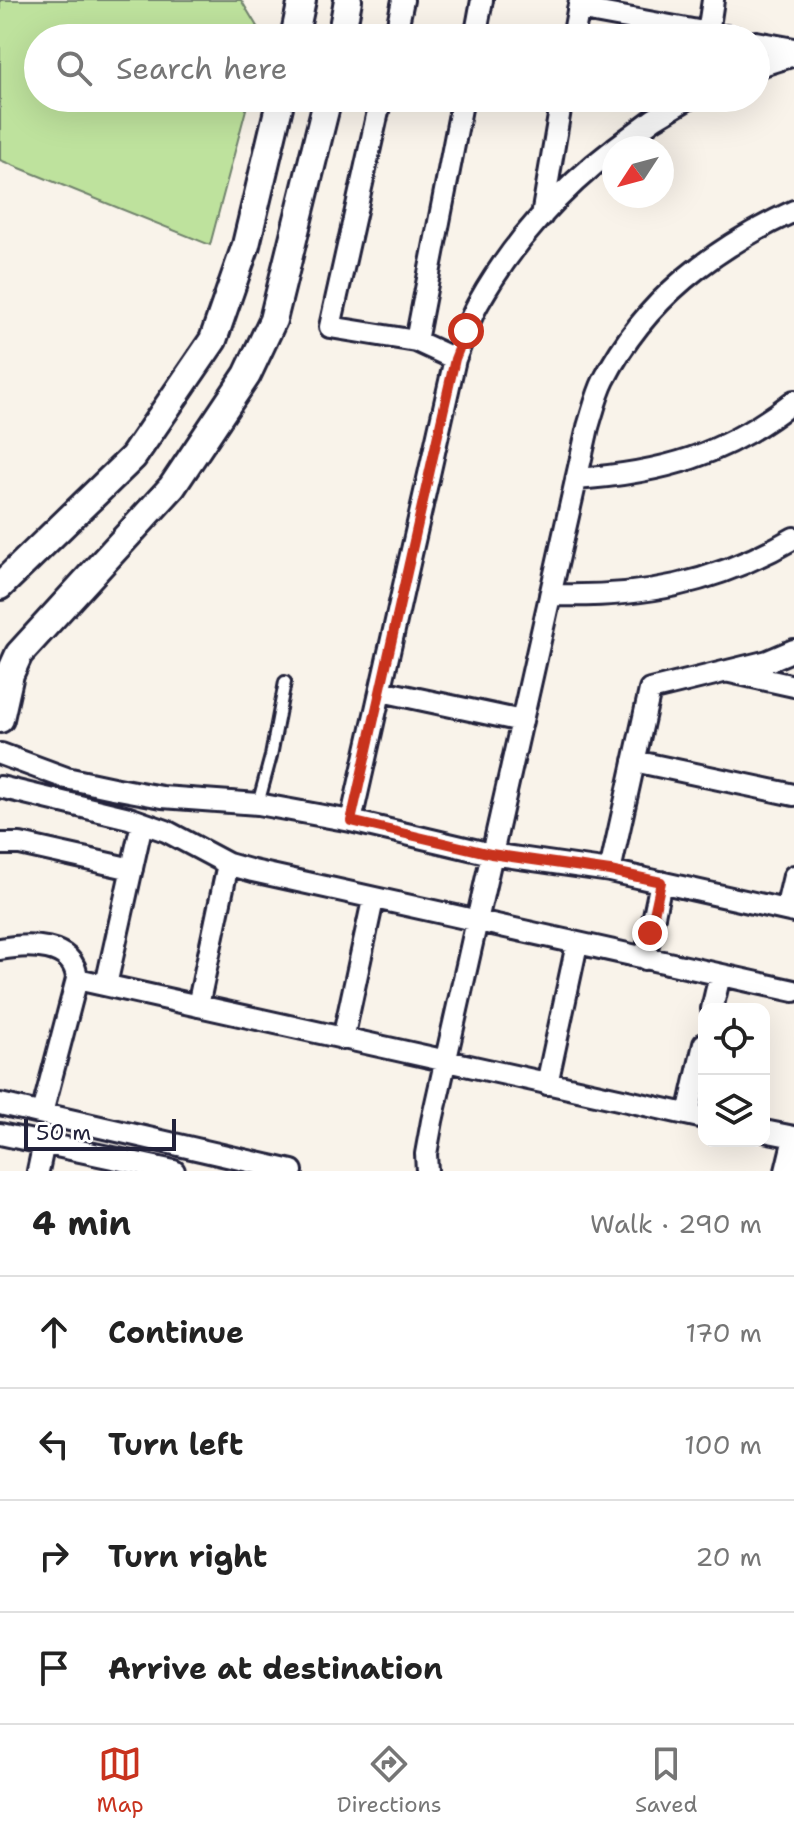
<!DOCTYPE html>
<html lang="en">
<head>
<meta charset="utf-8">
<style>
	:root { --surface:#fff; --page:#f6f6f6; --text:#222; --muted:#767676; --line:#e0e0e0; --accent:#c8321e }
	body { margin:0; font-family:"Shantell Sans",sans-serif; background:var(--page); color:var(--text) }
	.controls { position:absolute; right:24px; bottom:24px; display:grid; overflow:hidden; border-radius:16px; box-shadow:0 8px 32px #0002 }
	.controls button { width:72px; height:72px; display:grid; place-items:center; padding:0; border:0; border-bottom:2px solid var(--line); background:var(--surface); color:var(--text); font:40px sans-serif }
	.compass { position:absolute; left:602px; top:136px; width:72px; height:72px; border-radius:50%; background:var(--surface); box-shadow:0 8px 32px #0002; rotate:234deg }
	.scale { position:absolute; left:24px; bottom:20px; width:152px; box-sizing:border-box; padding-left:8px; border:4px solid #22223b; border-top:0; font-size:22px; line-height:28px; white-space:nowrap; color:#22223b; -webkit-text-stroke:6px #fff; paint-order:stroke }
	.stop { position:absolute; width:24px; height:24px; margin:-18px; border:6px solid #c8321e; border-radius:50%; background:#fff }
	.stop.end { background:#c8321e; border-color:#fff; box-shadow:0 2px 8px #0008 }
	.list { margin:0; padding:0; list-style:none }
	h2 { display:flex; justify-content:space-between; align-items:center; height:104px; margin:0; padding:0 32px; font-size:34px }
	h2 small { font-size:26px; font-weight:400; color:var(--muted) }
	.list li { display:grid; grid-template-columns:52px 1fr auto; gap:24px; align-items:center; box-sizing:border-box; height:112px; padding:0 32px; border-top:2px solid var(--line) }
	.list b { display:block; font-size:30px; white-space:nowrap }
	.list em { font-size:26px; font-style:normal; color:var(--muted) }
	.icon { flex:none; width:44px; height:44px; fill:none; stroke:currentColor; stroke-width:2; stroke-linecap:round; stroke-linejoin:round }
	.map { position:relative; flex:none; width:794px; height:1171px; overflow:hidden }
	.search { position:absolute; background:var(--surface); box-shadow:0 8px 32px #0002; left:24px; right:24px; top:24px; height:88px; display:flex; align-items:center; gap:20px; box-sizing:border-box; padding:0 28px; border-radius:44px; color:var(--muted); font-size:30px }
	.sheet { height:552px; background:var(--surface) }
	nav { display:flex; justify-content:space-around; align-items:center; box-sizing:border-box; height:112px; border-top:2px solid var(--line); background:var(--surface); font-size:22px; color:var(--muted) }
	nav a { display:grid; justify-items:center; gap:4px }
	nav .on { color:var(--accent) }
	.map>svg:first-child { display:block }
</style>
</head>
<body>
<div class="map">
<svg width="794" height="1171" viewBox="0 0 794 1171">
	<rect width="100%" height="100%" fill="#f9f3ea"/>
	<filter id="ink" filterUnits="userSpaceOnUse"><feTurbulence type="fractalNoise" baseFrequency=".0125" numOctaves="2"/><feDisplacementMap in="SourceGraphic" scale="16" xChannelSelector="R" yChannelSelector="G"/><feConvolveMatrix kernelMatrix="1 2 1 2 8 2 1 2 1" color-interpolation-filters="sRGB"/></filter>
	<g filter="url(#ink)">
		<!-- green -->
		<path fill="#bee29d" stroke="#70826c" stroke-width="2" d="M0 0H241L264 38H38V98H249L210 245 0 160Z"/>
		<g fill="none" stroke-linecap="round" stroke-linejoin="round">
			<defs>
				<path id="service" d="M258 804 271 756 285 682"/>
				<path id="minor" d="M578 9 736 38
					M708 33 713 0
					M395 38 403 0
					M475 38 482 0
					M573 38 580 0
					M756 42 794 49
					M756 67 794 55
					M381 98 330 327 416 341 455 359
					M615 148 654 119 689 98
					M542 216 562 98
					M416 341 463 98
					M576 479C662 473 726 455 794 401
					M550 595C641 598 715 584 794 538
					M730 672 794 686
					M381 691 522 721
					M1 754 66 778 113 788 162 797 258 804 351 821 491 854 610 871 794 912
					M634 761 794 795
					M0 787 129 818 166 831 228 864 253 871 794 991
					M351 821 455 359C463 340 469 319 479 302 512 243 561 189 614 149
					M0 844H20L132 869
					M610 871 650 690 768 661 794 650
					M786 910 794 876
					M0 949C27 944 75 942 77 979L42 1113
					M645 959 661 882
					M77 979 704 1118
					M106 985 142 823
					M198 1006 228 864
					M712 1009 720 975
					M343 1039 373 900
					M547 1084 577 944
					M0 1104 292 1171
					M688 1114 704 1044
					M764 1131 794 1137
					M0 1134 174 1171
					M38 1171 44 1143
					M427 1171 426 1154 432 1121 588 427C593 411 597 394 604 380 645 299 714 248 794 211
					M786 1171 794 1138"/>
				<path id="tertiary" d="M294 38 302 0
					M341 38 348 0
					M0 586 133 457 213 340 246 245 281 98
					M0 719 10 674 19 654 172 487 247 375 273 320 328 98"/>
			</defs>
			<!-- service casing -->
			<use href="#service" stroke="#22223b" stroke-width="16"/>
			<!-- minor casing -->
			<use href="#minor" stroke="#22223b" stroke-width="26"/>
			<!-- tertiary casing -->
			<use href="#tertiary" stroke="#22223b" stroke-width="32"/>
			<!-- service -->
			<use href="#service" stroke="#fff" stroke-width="10"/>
			<!-- minor -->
			<use href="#minor" stroke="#fff" stroke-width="20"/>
			<!-- tertiary -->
			<use href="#tertiary" stroke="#fff" stroke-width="26"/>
		</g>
	</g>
	<g fill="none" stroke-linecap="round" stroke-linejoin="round" filter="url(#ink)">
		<!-- route -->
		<path stroke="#c8321e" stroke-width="10" d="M466 331 455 359 351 821 491 854 610 871 661 882 650 933"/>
	</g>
</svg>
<div class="controls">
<button><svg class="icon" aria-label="locate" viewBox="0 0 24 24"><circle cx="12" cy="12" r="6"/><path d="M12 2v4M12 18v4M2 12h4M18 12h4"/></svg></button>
<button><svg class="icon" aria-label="layers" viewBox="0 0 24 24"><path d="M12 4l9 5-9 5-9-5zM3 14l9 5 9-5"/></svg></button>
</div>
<svg class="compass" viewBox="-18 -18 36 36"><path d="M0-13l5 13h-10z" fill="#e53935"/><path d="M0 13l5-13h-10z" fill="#767676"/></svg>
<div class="scale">50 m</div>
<div class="stop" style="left:466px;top:331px"></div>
<div class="stop end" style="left:650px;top:933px"></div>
<div class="search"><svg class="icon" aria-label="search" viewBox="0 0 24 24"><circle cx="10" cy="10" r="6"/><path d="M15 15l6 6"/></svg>Search here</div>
</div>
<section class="sheet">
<h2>4 min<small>Walk · 290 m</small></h2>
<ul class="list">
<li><svg class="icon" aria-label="ahead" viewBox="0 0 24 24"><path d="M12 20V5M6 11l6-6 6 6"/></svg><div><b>Continue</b></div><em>170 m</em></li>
<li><svg class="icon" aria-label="left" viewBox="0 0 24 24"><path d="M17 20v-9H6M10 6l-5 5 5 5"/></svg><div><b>Turn left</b></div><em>100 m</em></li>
<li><svg class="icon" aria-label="right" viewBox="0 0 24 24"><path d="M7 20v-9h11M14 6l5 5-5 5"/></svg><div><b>Turn right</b></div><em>20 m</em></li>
<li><svg class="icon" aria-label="arrive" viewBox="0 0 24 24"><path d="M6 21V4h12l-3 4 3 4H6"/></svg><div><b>Arrive at destination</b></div></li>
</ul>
</section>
<nav>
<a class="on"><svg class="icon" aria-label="map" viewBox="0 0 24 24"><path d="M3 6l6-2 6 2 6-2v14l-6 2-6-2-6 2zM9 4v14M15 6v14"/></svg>Map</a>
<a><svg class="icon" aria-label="directions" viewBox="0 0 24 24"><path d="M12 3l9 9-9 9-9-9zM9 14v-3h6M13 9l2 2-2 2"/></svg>Directions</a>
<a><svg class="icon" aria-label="saved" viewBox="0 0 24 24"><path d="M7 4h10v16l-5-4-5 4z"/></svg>Saved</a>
</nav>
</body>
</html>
